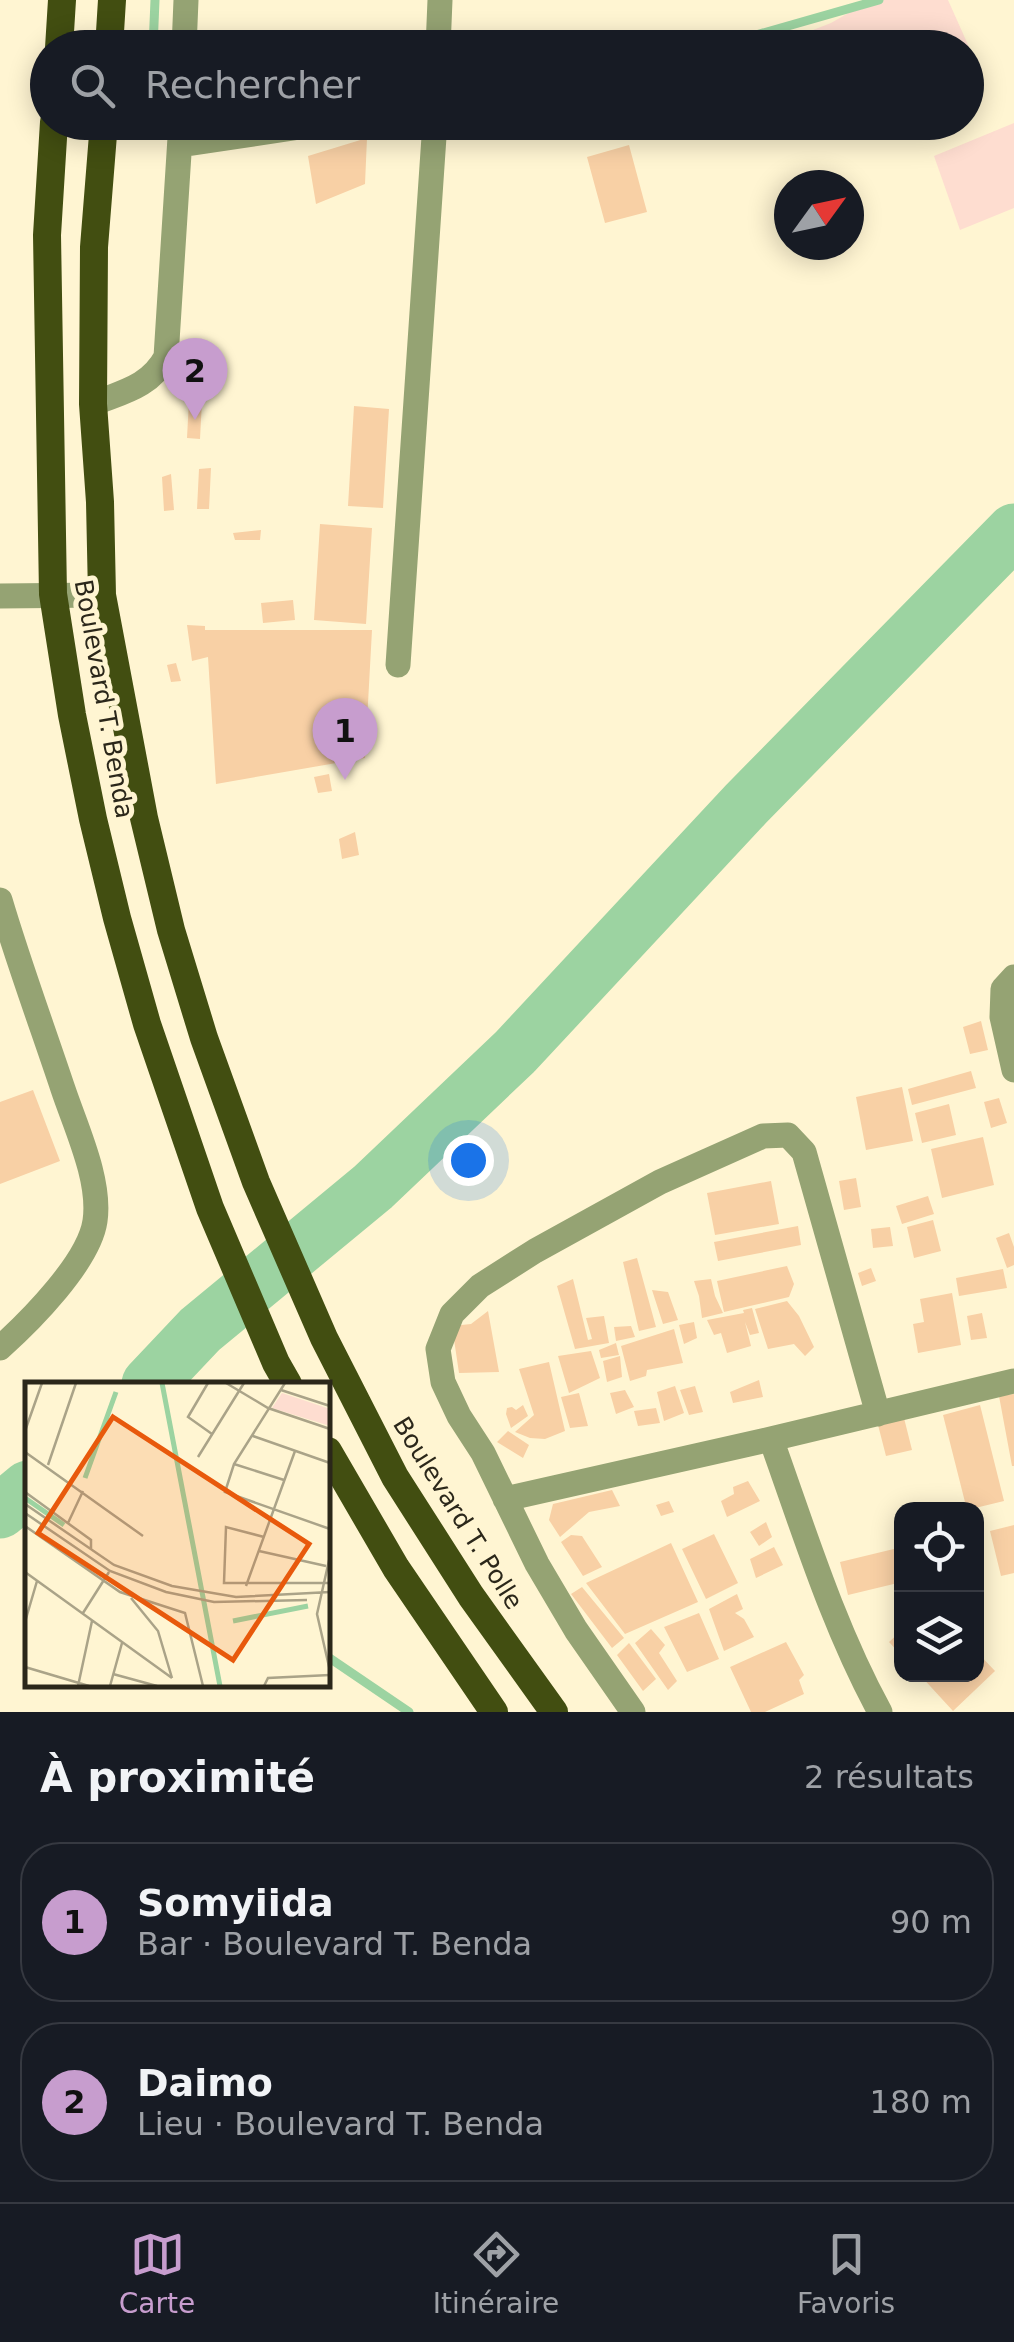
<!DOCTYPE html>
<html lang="fr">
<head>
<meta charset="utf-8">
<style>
	:root { --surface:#171b24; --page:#20242c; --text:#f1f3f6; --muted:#9ea1a6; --line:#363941; --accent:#c79dce }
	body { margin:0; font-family:"DejaVu Sans",sans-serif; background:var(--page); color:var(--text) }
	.controls { position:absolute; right:30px; bottom:30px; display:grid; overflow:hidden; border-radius:20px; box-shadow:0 5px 25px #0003 }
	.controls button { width:90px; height:90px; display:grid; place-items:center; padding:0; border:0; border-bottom:2px solid var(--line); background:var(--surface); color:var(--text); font:50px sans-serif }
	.compass { position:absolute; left:774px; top:170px; width:90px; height:90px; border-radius:50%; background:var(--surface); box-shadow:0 5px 25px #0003; rotate:57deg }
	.you { position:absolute; left:468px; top:1160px; width:35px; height:35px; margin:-25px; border:8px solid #fff; border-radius:50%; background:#1a73e8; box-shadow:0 0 0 15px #1a73e833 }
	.badge { display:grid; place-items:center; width:65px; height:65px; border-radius:50%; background:var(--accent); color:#111; font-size:32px; font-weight:700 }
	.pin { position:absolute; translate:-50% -82px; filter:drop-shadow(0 2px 5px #0008) }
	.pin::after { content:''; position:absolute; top:52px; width:35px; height:30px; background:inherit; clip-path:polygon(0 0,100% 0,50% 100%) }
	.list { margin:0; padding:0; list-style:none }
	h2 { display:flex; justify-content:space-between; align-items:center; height:130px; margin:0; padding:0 40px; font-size:42px }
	h2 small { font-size:32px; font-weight:400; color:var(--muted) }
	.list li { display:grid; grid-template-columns:65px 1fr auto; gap:30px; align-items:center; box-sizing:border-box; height:160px; margin:0 20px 20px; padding:0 20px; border:2px solid var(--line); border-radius:40px }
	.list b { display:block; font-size:38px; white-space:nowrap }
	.list p { margin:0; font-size:32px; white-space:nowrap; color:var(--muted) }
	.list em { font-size:32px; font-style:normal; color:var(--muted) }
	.icon { flex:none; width:55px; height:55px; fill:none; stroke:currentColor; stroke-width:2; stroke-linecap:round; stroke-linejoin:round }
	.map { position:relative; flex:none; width:1014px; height:1712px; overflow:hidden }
	.search { position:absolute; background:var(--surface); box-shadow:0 5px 25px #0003; left:30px; right:30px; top:30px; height:110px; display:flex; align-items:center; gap:25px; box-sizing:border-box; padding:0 35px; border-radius:55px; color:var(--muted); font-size:38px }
	.sheet { height:490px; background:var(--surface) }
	nav { display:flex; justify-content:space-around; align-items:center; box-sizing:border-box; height:140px; border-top:2px solid var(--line); background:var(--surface); font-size:28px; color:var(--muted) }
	nav a { display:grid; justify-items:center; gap:5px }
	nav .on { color:var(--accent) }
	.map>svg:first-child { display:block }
</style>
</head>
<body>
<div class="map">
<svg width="1014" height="1712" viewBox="0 0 1014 1712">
	<rect width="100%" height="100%" fill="#fff5d2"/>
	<!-- green -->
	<path fill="#feddd0" d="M871 0H948L969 47H769L831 23Z
		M1014 123V208L960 230 934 156Z"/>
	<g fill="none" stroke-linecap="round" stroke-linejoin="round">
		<!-- stream -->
		<path stroke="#9cd3a1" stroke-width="9" d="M153 48 155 0
			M689 48 742 39 879 0
			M150 126V122
			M328 1657 409 1712"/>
		<!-- river -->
		<path stroke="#9cd3a1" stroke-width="55" d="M149 1384 200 1330 373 1187 515 1052 746 804 1014 531
			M0 1511 28 1488"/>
	</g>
	<!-- building -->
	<path fill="#f8d0a5" d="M367 138 365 184 316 204 308 156Z
		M629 145 647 212 605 223 587 157Z
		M189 400 202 401 200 439 187 438Z
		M354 406 389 409 383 508 348 506Z
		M211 468 209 509H197L199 469Z
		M171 474 174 510 164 511 162 477Z
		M320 524 372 528 366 624 314 620Z
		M261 530 260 540H235L233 533Z
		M293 600 295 620 263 623 261 603Z
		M187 625 205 626V630H372L365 758 216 784 208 657 192 661Z
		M176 663 181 681 171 682 167 665Z
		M329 774 332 791 318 793 314 777Z
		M355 832 359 855 342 859 339 839Z
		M981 1021 988 1050 970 1054 963 1027Z
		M971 1071 976 1088 912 1105 908 1089Z
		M902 1087 913 1141 866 1150 856 1097Z
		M33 1090 60 1161 0 1184V1102Z
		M999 1098 1007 1123 991 1128 984 1102Z
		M949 1104 956 1135 922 1143 915 1113Z
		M983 1137 994 1185 942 1198 931 1149Z
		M856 1178 861 1207 844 1210 839 1181Z
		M771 1181 779 1224 715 1235 707 1193Z
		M928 1196 934 1214 902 1224 896 1206Z
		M933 1220 941 1251 914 1258 907 1227Z
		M798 1226 801 1245 718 1261 714 1242Z
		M890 1227 893 1246 873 1248 871 1229Z
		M1009 1233 1014 1247V1265L1007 1268 996 1238Z
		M637 1258 656 1327 639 1331 623 1262Z
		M787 1266 794 1284 789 1297 724 1312 717 1281Z
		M871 1268 876 1281 862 1286 858 1273Z
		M1003 1269 1007 1288 959 1296 956 1278Z
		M573 1279 588 1340 592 1339 586 1318 604 1316 609 1343 575 1349 557 1286Z
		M711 1279 715 1296 723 1313 702 1318 699 1296 694 1281Z
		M652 1290 668 1292 678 1320 663 1324Z
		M952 1293 961 1345 918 1353 913 1324 924 1322 920 1299Z
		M787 1301 799 1316 814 1347 805 1356 794 1344 768 1349 755 1309Z
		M752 1308 759 1333 750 1335 745 1322 751 1346 727 1353 721 1333 714 1335 707 1320 744 1313 743 1310Z
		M488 1311 499 1372 459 1373 452 1326 471 1324Z
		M982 1313 987 1338 971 1340 967 1316Z
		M694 1322 697 1338 684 1344 679 1325Z
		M631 1326 635 1337 616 1341 614 1327Z
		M674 1329 683 1363 647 1370 646 1376 630 1381 621 1346Z
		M616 1343 619 1355 601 1358 599 1350Z
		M591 1351 600 1378 569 1393 558 1356Z
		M620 1356 622 1377 607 1382 603 1361Z
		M549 1362 565 1431 545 1439 530 1438 515 1432 534 1415 519 1369Z
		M759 1380 763 1397 733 1403 730 1392Z
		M675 1386 684 1413 664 1421 657 1392Z
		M695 1386 703 1412 689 1415 680 1390Z
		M625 1390 634 1407 616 1414 610 1393Z
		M579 1393 588 1426 570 1428 561 1397Z
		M1014 1394V1466H1012L999 1396Z
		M523 1405 528 1416 511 1428 506 1414 507 1408 512 1407 516 1410Z
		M980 1405 1004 1501 967 1510 943 1415Z
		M656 1408 660 1423 638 1426 634 1411Z
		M904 1418 912 1450 886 1456 878 1425Z
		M508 1431 529 1445 523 1458 497 1442Z
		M748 1481 760 1501 727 1517 721 1501 734 1494 733 1487Z
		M612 1490 620 1506 589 1512 560 1537 549 1520 553 1504Z
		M669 1501 674 1512 661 1516 656 1505Z
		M766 1522 772 1537 759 1546 750 1532Z
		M1014 1525V1573L1001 1576 990 1531Z
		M714 1534 738 1583 706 1599 682 1549Z
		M571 1535 582 1536 602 1567 583 1576 561 1542Z
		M671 1543 698 1602 625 1634 586 1583Z
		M774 1547 783 1565 756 1578 750 1559Z
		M902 1547V1582L848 1595 840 1562Z
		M582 1587 624 1638 612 1648 571 1594Z
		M737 1594 743 1609 735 1613 744 1619 754 1637 724 1651 709 1609Z
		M699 1613 719 1659 687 1672 664 1627Z
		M651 1629 665 1645 659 1653 677 1681 668 1690 635 1643Z
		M902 1630V1656L889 1642Z
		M786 1642 804 1675 799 1680 804 1694 765 1712H751L730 1667Z
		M629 1643 656 1679 643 1691 617 1655Z
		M976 1651 995 1671 953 1711 919 1674H976Z"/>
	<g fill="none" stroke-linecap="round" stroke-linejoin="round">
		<!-- minor -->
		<path stroke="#95a373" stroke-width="25" d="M184 48 186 0
			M438 48 440 0
			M180 145 333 122
			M93 404C122 392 150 387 166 357L181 122
			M0 596 102 595
			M398 665 435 122
			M0 900C19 964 42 1026 63 1089 76 1128 101 1180 95 1221 89 1262 30 1321 0 1348
			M1014 977 1003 989 1002 1017 1014 1070
			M771 1439C804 1531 833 1626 880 1712
			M505 1499 771 1439 1014 1381
			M633 1712 576 1630 537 1564 483 1453 459 1416 443 1382 438 1349 452 1314 480 1286 535 1251 660 1182 763 1136 788 1135 804 1152 878 1414"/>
		<!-- trunk -->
		<path stroke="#424e11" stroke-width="28" d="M59 48 62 0
			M109 48 112 0
			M54 122 47 235 53 594 72 715 93 819 117 918 147 1024 210 1208 276 1363 288 1384
			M104 122 94 247 93 404 100 502 102 595 144 818 171 930 204 1038 256 1182 324 1338 395 1477 471 1596 554 1712
			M328 1451 396 1568 494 1712"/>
	</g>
	<g text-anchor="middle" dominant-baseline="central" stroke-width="10" stroke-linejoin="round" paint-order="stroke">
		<!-- street labels -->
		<g font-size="25" fill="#2b271a" stroke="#fff5d2">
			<text transform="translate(104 699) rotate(80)">Boulevard T. Benda</text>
			<text transform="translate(458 1513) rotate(58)">Boulevard T. Polle</text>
		</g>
	</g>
	<!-- overview -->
	<g transform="translate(25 1382)">
		<rect width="305" height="305" fill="#fff5d2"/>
		<path d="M257 11 305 27V44L247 26Z" fill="#feddd0"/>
		<path fill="none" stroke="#9cd3a1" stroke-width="5" d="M137 1 195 304M60 96 91 10M0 116 39 143M208 239 283 224"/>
		<path fill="none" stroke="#aaa388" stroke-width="2.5" d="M183 1 163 35 187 52M201 1 243 26 305 47M260 1 209 82 200 110 305 147M256 8 305 24M0 49 17 1M228 54 305 81M0 70 118 154M173 75 219 1M209 82 259 98M23 83 51 1M0 110 66 158V168M0 122 89 183 147 204 211 215 305 210M0 131 85 189 141 210 189 220 282 218M43 141 58 109M0 144 95 210 160 231 178 304M239 155 201 145 199 201H305M234 169 301 184M305 174 292 232 305 289M0 190 147 296M221 204 270 69M106 216 133 249 147 296M58 231 84 190M0 240 12 199M0 285 64 304M88 292 132 304M53 304 67 239M85 304 97 261M239 304 243 296 305 293"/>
		<path fill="#e8590c" fill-opacity="0.15" stroke="#e8590c" stroke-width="5" d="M88 35 284 162 208 278 13 151Z"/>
		<rect width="305" height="305" fill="none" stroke="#2b271a" stroke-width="5"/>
	</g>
</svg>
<div class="controls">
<button><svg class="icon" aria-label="locate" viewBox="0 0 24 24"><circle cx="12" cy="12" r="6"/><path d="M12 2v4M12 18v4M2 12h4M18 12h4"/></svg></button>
<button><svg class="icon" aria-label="layers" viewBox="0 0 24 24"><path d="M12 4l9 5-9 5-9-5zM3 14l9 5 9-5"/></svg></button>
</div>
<svg class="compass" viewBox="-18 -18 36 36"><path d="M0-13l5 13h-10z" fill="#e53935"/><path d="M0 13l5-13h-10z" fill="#9ea1a6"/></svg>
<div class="you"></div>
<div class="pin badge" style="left:345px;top:780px">1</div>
<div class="pin badge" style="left:195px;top:420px">2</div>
<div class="search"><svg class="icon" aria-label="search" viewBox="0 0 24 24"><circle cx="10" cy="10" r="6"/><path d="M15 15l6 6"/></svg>Rechercher</div>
</div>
<section class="sheet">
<h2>À proximité<small>2 résultats</small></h2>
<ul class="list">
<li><span class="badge">1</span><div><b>Somyiida</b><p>Bar · Boulevard T. Benda</p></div><em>90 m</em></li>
<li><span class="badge">2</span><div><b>Daimo</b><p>Lieu · Boulevard T. Benda</p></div><em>180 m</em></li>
</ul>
</section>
<nav>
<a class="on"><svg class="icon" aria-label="map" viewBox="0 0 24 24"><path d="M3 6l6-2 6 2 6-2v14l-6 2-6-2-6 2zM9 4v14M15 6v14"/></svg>Carte</a>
<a><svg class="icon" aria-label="directions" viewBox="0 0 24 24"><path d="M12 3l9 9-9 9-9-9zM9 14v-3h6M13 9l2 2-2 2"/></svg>Itinéraire</a>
<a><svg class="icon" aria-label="saved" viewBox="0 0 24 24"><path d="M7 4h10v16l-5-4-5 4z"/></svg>Favoris</a>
</nav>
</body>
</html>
